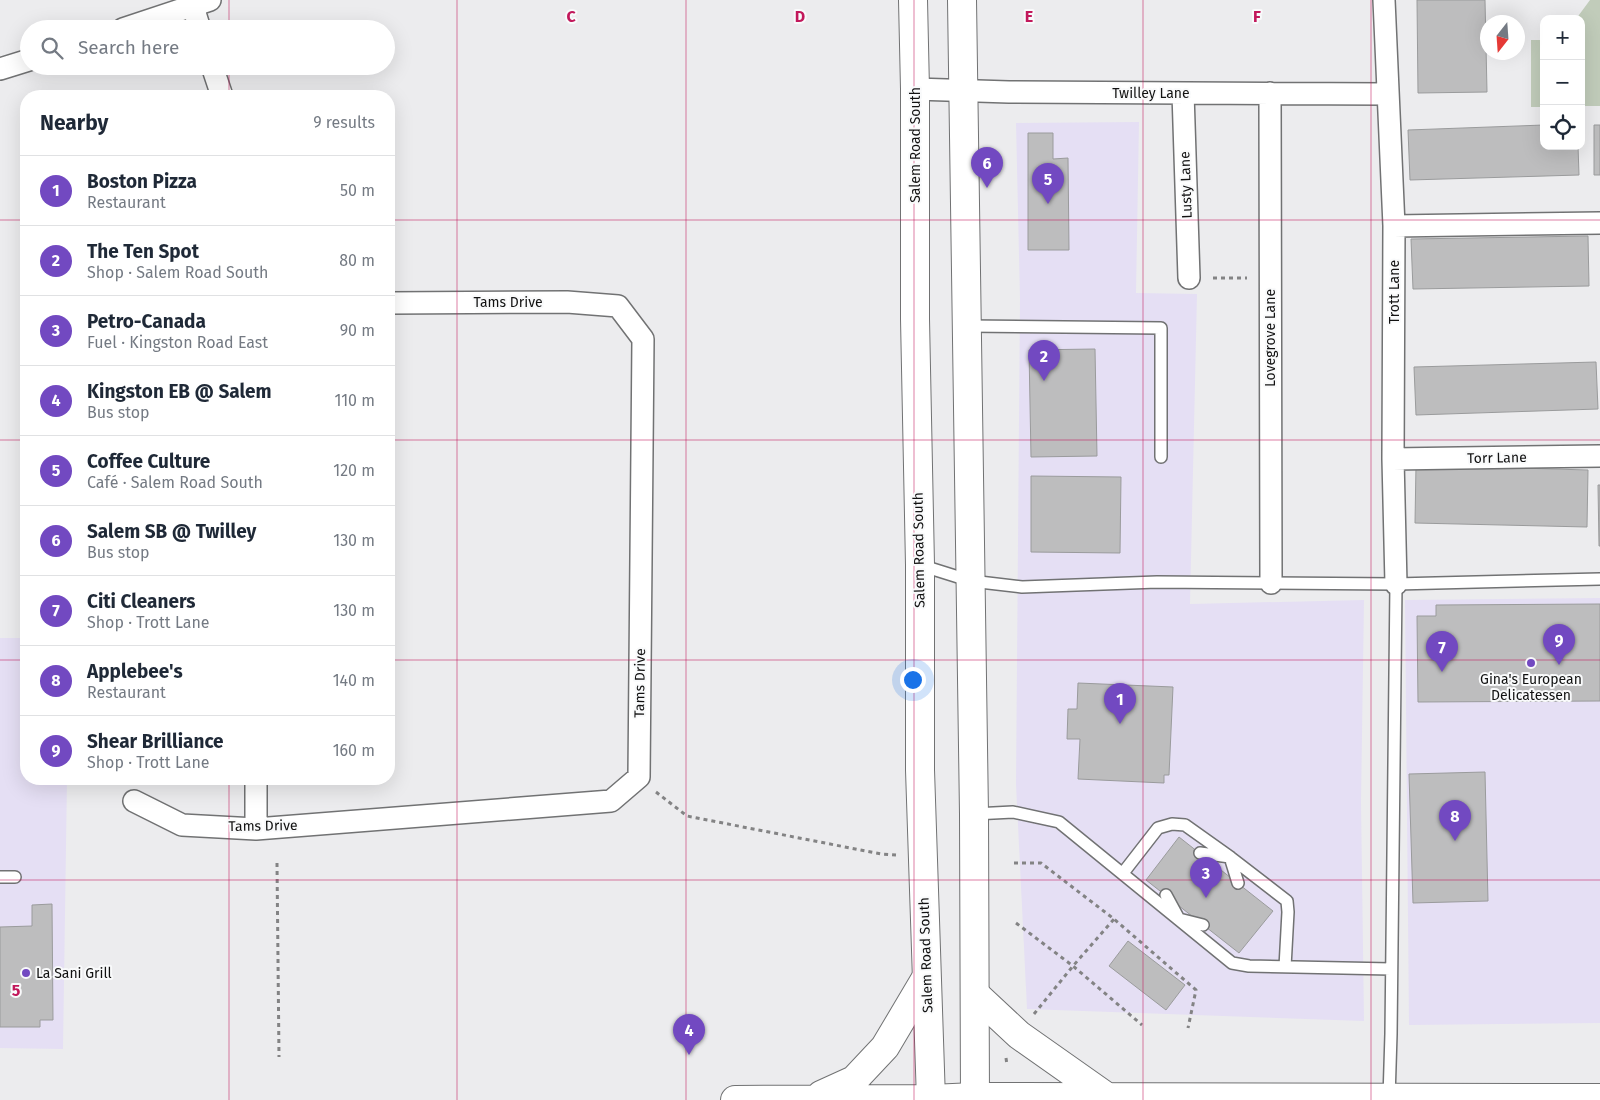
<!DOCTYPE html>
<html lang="en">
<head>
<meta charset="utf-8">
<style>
	:root { --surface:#fff; --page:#f2f2f3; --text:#1f2937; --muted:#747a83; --line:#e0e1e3; --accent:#7249c1 }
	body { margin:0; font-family:"Fira Sans",sans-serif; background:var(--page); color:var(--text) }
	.controls { position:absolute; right:15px; top:15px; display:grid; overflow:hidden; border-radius:10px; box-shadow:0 5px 20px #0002 }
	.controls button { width:45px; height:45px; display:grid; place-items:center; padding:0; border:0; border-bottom:1px solid var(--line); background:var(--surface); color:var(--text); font:25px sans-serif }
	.compass { position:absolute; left:1480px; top:15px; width:45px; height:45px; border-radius:50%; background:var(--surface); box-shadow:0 5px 20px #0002; rotate:197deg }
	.you { position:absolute; left:912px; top:679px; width:18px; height:18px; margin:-12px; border:4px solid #fff; border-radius:50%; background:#1a73e8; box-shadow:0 0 0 8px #1a73e833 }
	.badge { display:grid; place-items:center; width:32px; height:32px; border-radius:50%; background:var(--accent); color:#fff; font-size:16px; font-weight:700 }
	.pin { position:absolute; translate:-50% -41px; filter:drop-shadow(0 1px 2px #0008) }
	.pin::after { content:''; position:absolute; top:26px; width:18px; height:15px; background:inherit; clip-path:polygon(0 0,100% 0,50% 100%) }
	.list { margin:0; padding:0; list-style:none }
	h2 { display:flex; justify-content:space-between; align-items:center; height:65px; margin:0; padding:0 20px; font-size:21px }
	h2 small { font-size:16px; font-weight:400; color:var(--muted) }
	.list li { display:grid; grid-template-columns:32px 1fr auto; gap:15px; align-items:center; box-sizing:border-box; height:70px; padding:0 20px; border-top:1px solid var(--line) }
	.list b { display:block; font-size:19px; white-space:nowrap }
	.list p { margin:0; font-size:16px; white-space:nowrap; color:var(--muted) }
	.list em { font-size:16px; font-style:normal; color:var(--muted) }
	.icon { flex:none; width:28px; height:28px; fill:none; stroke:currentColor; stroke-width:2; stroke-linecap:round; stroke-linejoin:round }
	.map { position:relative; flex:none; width:1600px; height:1100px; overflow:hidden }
	.search { position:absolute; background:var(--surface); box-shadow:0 5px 20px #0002; left:20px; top:20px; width:375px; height:55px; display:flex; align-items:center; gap:12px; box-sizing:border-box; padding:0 18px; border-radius:28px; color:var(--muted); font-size:19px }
	.panel { position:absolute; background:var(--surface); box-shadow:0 5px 20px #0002; left:20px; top:90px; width:375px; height:695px; border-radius:20px }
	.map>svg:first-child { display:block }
</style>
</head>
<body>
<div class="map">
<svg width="1600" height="1100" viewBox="0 0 1600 1100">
	<rect width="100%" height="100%" fill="#ececee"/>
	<!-- commercial -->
	<path fill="#e5dff4" d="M1139 122 1136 293 1197 294 1190 604 1364 600 1361 802 1364 1021 1027 1009 1016 784 1020 299 1016 123Z
		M1600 598V1023L1409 1025 1405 600Z
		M0 638H26V779H67L63 1049 0 1048Z"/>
	<!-- green -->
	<path fill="#c1ccba" d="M1590 0H1600V106H1581V19H1576Z
		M1531 40H1544V107H1531Z"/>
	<!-- building -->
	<path fill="#bdbdbe" stroke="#9a9b9c" d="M1417 0H1485L1487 92 1418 93Z
		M1544 125V146H1578L1579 175 1410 180 1408 130Z
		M1594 125H1600V175H1594Z
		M1028 133H1053V159L1068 158 1069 250H1028Z
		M1588 236 1589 286 1413 289 1411 239Z
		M1095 349 1097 456 1031 457 1029 350Z
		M1596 362 1598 409 1416 415 1414 367Z
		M1416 465 1588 470 1587 527 1415 523Z
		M1031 476 1121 477 1120 553 1031 552Z
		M1598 485H1600V546H1599Z
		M1600 604V701L1418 702 1417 616H1436V605Z
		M1078 683 1173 687 1169 775H1164V783L1078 779 1080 739H1067L1068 709H1077Z
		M1485 772 1488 901 1413 903 1409 774Z
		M1179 837 1273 911 1239 953 1146 880Z
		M52 904 53 1020H40V1027H0V927L32 926V905Z
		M1128 941 1185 985 1166 1010 1109 966Z"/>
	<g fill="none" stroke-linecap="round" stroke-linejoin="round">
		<defs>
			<path id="lane" d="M967 326 1161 328V457
				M920 565 971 581 1022 587 1157 582 1396 584
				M974 814 1013 812 1059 822 1232 963 1249 966 1391 969
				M1200 853 1230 857 1238 883
				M1123 873 1158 828 1172 824 1185 825 1230 857 1287 901 1288 912 1285 967
				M0 877H15
				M1166 895 1179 919 1203 925
				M1389 1098 1391 1034 1396 584 1600 579"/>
			<path id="street" d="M191 0 200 29
				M1384 0 1394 226 1393 459 1396 584
				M123 29 210 0
				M212 66 222 96
				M0 69 29 60
				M915 89 1009 92 1388 94
				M1183 93 1189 278
				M1270 93 1271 583
				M1394 226 1600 223
				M1393 459 1600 456
				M134 801 182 825 256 829 611 801 639 777 643 339 618 306 567 302 389 303
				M256 829V779"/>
			<path id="secondary" d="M913 0 915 89V319L920 565V770L931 1100
				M962 0 974 814 975 1100"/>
			<path id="primary" d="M975 994 1019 1035 1107 1097
				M821 1095 854 1080 885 1047 926 978
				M735 1100 931 1099 975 1097 1600 1098"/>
		</defs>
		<!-- lane casing -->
		<use href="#lane" stroke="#717273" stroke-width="14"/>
		<!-- street casing -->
		<use href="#street" stroke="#717273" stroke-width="24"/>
		<!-- secondary casing -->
		<use href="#secondary" stroke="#717273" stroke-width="30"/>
		<!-- primary casing -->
		<use href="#primary" stroke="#717273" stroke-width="30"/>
		<!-- path -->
		<path stroke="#838384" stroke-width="3" stroke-dasharray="4 4" stroke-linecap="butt" d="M1213 278H1247
			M656 792 687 816 881 854 896 855
			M277 863 279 1057
			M1014 863H1041L1114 919 1196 990 1188 1028
			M1016 923 1073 966 1142 1025
			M1034 1014 1073 966 1114 919
			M1006 1058 1007 1065"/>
		<!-- lane -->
		<use href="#lane" stroke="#fff" stroke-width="11"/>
		<!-- street -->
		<use href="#street" stroke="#fff" stroke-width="21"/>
		<!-- secondary -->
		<use href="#secondary" stroke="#fff" stroke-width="28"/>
		<!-- primary -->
		<use href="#primary" stroke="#fff" stroke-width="28"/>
	</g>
	<!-- grid -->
	<path fill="none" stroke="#c2185b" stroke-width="1" stroke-opacity="0.55" d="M229 0V29M457 0V1100M686 0V1100M914 0V1100M1143 0V1100M1371 0V1100M229 66V96M0 220H26M389 220H1600M0 440H26M389 440H1600M0 660H26M389 660H1600M229 779V1100M0 880H1600"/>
	<!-- markers -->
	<g fill="#7249c1" stroke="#f9fafb" stroke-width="2">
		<circle cx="1531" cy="663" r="5"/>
		<circle cx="26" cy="973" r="5"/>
	</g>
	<g text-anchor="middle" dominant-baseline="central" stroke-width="4" stroke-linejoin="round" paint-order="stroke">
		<!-- street labels -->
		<g font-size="14" fill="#111" stroke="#f9fafb">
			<text x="1151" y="93">Twilley Lane</text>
			<text transform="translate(915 145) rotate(-90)">Salem Road South</text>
			<text transform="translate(1186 185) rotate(-92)">Lusty Lane</text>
			<text transform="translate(1394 292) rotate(-90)">Trott Lane</text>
			<text x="508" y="302">Tams Drive</text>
			<text transform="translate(1270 338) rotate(-90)">Lovegrove Lane</text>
			<text transform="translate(1497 458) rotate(-1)">Torr Lane</text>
			<text transform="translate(919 550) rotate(-91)">Salem Road South</text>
			<text transform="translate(640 683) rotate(-89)">Tams Drive</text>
			<text transform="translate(263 826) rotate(-1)">Tams Drive</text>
			<text transform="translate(926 955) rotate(-92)">Salem Road South</text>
		</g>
		<!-- poi labels -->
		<g font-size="14" fill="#111" stroke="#f9fafb">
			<text x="1531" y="679">Gina's European<tspan x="1531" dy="16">Delicatessen</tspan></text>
			<text x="36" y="973" text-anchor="start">La Sani Grill</text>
		</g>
	</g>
	<g font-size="16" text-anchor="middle" font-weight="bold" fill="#c2185b" stroke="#f9fafb" stroke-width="4" stroke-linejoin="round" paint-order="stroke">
		<text x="571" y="22">C</text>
		<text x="800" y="22">D</text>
		<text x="1029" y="22">E</text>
		<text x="1257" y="22">F</text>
		<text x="16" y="996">5</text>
	</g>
</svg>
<div class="controls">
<button>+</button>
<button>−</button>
<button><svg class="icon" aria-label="locate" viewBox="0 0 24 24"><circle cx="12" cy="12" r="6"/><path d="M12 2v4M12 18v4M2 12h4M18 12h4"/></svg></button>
</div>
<svg class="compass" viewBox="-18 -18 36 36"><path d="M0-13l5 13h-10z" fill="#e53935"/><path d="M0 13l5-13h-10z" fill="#747a83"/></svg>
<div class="you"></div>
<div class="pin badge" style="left:1120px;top:724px">1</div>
<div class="pin badge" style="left:1044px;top:381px">2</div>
<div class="pin badge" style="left:1206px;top:898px">3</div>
<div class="pin badge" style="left:689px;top:1055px">4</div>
<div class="pin badge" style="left:1048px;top:204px">5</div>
<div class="pin badge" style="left:987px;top:188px">6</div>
<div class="pin badge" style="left:1442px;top:672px">7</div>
<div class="pin badge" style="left:1455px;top:841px">8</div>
<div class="pin badge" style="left:1559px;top:665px">9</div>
<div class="search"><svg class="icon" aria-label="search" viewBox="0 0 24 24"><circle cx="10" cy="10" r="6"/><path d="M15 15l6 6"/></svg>Search here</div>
<section class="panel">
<h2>Nearby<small>9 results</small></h2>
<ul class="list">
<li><span class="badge">1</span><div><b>Boston Pizza</b><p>Restaurant</p></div><em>50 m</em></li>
<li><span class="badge">2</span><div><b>The Ten Spot</b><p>Shop · Salem Road South</p></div><em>80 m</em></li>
<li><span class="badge">3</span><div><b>Petro-Canada</b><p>Fuel · Kingston Road East</p></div><em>90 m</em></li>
<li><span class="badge">4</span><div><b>Kingston EB @ Salem</b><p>Bus stop</p></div><em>110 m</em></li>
<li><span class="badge">5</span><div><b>Coffee Culture</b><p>Café · Salem Road South</p></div><em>120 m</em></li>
<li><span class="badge">6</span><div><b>Salem SB @ Twilley</b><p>Bus stop</p></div><em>130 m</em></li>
<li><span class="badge">7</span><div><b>Citi Cleaners</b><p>Shop · Trott Lane</p></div><em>130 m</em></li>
<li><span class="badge">8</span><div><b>Applebee's</b><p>Restaurant</p></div><em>140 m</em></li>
<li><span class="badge">9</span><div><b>Shear Brilliance</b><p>Shop · Trott Lane</p></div><em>160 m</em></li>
</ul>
</section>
</div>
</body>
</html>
